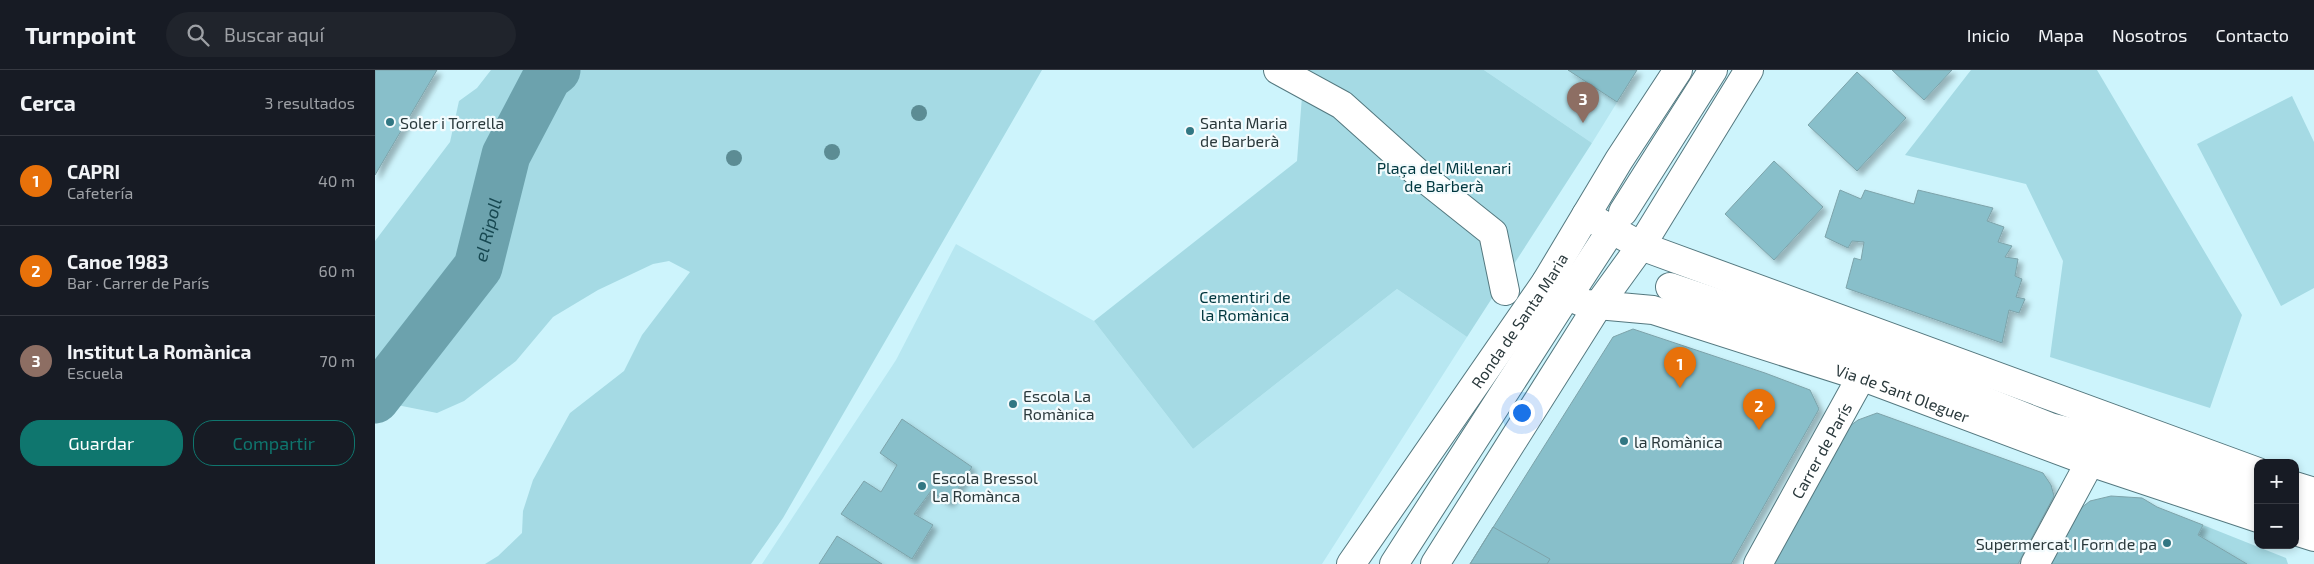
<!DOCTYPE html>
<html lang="es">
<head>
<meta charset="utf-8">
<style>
	:root { --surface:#171b24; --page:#20242c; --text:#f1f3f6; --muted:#9ea1a6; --line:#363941; --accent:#0f766e }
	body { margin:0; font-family:"Exo 2",sans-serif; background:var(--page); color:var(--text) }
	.controls { position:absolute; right:15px; bottom:15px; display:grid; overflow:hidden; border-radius:10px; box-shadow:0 2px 8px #0003 }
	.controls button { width:45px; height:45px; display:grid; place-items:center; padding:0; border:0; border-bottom:1px solid var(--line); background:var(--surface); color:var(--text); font:25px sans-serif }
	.you { position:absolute; left:1146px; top:342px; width:18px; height:18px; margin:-12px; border:4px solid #fff; border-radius:50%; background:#1a73e8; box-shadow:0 0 0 8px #1a73e833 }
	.badge { display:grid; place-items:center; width:32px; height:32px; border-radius:50%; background:var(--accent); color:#fff; font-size:16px; font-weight:700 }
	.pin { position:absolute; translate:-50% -41px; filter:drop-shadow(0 1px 2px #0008) }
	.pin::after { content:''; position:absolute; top:26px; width:18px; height:15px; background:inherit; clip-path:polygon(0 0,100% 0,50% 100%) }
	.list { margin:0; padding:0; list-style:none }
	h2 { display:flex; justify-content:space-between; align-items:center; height:65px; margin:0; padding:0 20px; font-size:21px }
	h2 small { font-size:16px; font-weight:400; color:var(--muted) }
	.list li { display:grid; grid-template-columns:32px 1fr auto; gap:15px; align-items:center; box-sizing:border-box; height:90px; padding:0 20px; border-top:1px solid var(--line) }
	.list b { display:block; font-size:19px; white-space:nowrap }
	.list p { margin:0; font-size:16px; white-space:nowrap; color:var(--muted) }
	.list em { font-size:16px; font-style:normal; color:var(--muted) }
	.actions { display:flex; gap:10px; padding:15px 20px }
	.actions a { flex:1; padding:11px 0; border:1px solid var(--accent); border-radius:20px; text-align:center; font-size:18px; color:var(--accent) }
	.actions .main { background:var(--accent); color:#fff }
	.icon { flex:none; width:28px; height:28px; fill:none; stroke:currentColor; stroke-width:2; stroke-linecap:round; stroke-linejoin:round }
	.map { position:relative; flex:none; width:1939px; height:494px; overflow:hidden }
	header { display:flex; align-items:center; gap:30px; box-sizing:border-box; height:70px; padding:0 25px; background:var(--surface); border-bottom:1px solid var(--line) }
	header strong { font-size:24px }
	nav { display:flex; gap:28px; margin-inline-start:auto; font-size:18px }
	.search { width:350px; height:45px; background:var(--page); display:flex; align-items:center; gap:12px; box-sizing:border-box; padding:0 18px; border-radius:28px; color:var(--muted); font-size:19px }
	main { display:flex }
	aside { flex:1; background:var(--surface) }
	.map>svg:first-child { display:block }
</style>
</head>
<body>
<header>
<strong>Turnpoint</strong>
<div class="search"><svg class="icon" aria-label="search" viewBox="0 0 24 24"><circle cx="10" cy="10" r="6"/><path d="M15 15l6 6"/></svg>Buscar aquí</div>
<nav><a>Inicio</a><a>Mapa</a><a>Nosotros</a><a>Contacto</a></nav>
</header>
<main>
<aside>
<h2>Cerca<small>3 resultados</small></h2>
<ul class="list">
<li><span class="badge" style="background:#e8710a">1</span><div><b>CAPRI</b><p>Cafetería</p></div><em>40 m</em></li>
<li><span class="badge" style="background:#e8710a">2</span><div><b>Canoe 1983</b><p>Bar · Carrer de París</p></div><em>60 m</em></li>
<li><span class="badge" style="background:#8d6e63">3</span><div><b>Institut La Romànica</b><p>Escuela</p></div><em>70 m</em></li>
</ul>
<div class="actions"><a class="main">Guardar</a><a>Compartir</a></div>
</aside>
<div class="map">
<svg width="1939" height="494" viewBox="0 0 1939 494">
	<defs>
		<filter id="shadow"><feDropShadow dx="4.5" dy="4.5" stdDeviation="2.5" flood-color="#0004"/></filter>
	</defs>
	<rect width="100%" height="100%" fill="#cdf4fc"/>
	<!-- built -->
	<path fill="#b7e7f1" d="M1109 0H1262L1217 73Z
		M581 174 719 251 818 379 1022 219 1092 267 947 494H387L521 290Z"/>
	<!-- green -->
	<path fill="#a5dae4" d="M116 0H667L408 448 376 494H110L123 486 147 463 148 441 158 410 195 343 249 301 267 265 315 202 294 191 278 194 223 220 178 247 141 291 89 331 62 343 22 335 0 321V171L75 72 84 31 102 18Z
		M929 0H1109L1217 73 1092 267 1022 219 818 379 719 251 922 91Z
		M1596 0H1722L1867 245 1835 338 1675 287 1688 191 1651 114 1530 85Z
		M1917 26 1939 72V218L1906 236 1822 74Z
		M1828 455 1911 488 1913 494H1872L1823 465Z"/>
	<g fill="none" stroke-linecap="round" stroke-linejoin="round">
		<!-- river -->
		<path stroke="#6ca2ad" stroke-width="49" id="s1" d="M0 329 103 197 131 85 172 7 181 0"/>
	</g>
	<!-- building -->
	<path fill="#88bfca" stroke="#7da3aa" filter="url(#shadow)" d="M0 0H62L0 105Z
		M1193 0H1262L1242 32Z
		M1517 0H1577L1549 30Z
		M1482 2 1531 48 1482 101 1433 55Z
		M1399 91 1448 137 1399 190 1350 144Z
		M1465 120 1486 129 1490 120 1539 134 1543 120 1618 138 1612 151 1629 157 1623 172 1637 176 1630 187 1643 189 1640 206 1647 209 1641 227 1650 229 1644 243 1634 240 1627 273 1471 218 1479 188 1486 190 1489 172 1477 171 1473 178 1450 167Z
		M1258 259 1390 303 1435 320 1444 339 1356 494H1095L1238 267Z
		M1502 343 1668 403 1676 415 1679 426 1643 494H1393L1464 364 1483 350Z
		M527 349 597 397 574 433 556 421 539 444 558 455 537 489 466 444 489 411 506 422 522 395 505 383Z
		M1736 426 1767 428 1782 437 1828 455 1823 465 1872 494H1674L1701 442 1715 431Z
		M1118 457 1175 489 1172 494H1095Z
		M462 466 507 494H444Z"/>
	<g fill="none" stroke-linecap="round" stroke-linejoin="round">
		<defs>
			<g id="street">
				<path d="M903 0 967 35 1044 104 1118 163 1130 221"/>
				<path d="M1248 142 1338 0"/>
				<path d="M1211 145 1266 176 1883 402"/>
				<path id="s2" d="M1171 212 1193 226 1211 234 1278 240 1488 307 1715 392 1883 448"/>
				<path d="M1201 214 1233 165"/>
				<path d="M1295 217 1498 286 1675 357 1724 369 1883 424"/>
				<path d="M1920 416 1939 422"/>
				<path d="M1920 437 1939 444"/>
				<path d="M1920 461 1939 467"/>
				<path d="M1019 494 1185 236"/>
				<path id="s3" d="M1383 494 1495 291"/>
				<path d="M1660 494 1715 392 1721 375"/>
			</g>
			<g id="secondary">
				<path id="s4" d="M976 494 1171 212 1244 90 1303 0"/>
				<path d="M1060 494 1224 234 1266 176 1374 0"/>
			</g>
		</defs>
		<!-- street casing -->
		<use href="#street" stroke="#54787f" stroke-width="30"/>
		<!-- secondary casing -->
		<use href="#secondary" stroke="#54787f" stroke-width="30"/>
		<!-- street -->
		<use href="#street" stroke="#fff" stroke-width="28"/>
		<!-- secondary -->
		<use href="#secondary" stroke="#fff" stroke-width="28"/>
	</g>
	<!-- trees -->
	<g fill="#5c8c94">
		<circle cx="544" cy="43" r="8"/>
		<circle cx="457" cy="82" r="8"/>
		<circle cx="359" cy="88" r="8"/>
	</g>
	<!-- markers -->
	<g fill="#317783" stroke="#f3fbfd" stroke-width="2">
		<circle cx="15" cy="52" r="5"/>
		<circle cx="815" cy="61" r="5"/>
		<circle cx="638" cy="334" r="5"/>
		<circle cx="1249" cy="371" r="5"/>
		<circle cx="547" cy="416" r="5"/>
		<circle cx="1792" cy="473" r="5"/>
	</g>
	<g text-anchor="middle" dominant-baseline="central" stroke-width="4.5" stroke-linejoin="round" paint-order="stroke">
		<!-- poi labels -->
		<g font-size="16" fill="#2a393c" stroke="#f3fbfd" text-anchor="start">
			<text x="25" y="52">Soler i Torrella</text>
			<text x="825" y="52">Santa Maria<tspan x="825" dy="18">de Barberà</tspan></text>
			<text x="648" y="325">Escola La<tspan x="648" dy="18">Romànica</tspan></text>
			<text x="1259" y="371">la Romànica</text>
			<text x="557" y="407">Escola Bressol<tspan x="557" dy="18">La Romànca</tspan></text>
			<text x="1782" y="473" text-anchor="end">Supermercat I Forn de pa</text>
		</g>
		<!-- park labels -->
		<g font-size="16" fill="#00373f" stroke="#f3fbfd">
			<text x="1069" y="97">Plaça del Mil·lenari<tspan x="1069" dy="18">de Barberà</tspan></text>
			<text x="870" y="226">Cementiri de<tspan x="870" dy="18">la Romànica</tspan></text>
		</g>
		<!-- street labels -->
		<g font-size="16" fill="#2a393c" stroke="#f3fbfd">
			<text stroke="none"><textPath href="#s4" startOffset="296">Ronda de Santa Maria</textPath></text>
			<text stroke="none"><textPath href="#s2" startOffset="376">Via de Sant Oleguer</textPath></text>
			<text stroke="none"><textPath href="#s3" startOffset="130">Carrer de París</textPath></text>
		</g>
		<!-- water labels -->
		<g font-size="18" font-style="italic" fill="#174851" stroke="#f3fbfd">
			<text stroke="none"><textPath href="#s1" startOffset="206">el Ripoll</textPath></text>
		</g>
	</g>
</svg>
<div class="controls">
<button>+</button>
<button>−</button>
</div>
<div class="you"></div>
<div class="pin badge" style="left:1305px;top:318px;background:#e8710a">1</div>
<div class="pin badge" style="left:1384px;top:360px;background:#e8710a">2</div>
<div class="pin badge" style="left:1208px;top:53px;background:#8d6e63">3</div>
</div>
</main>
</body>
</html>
